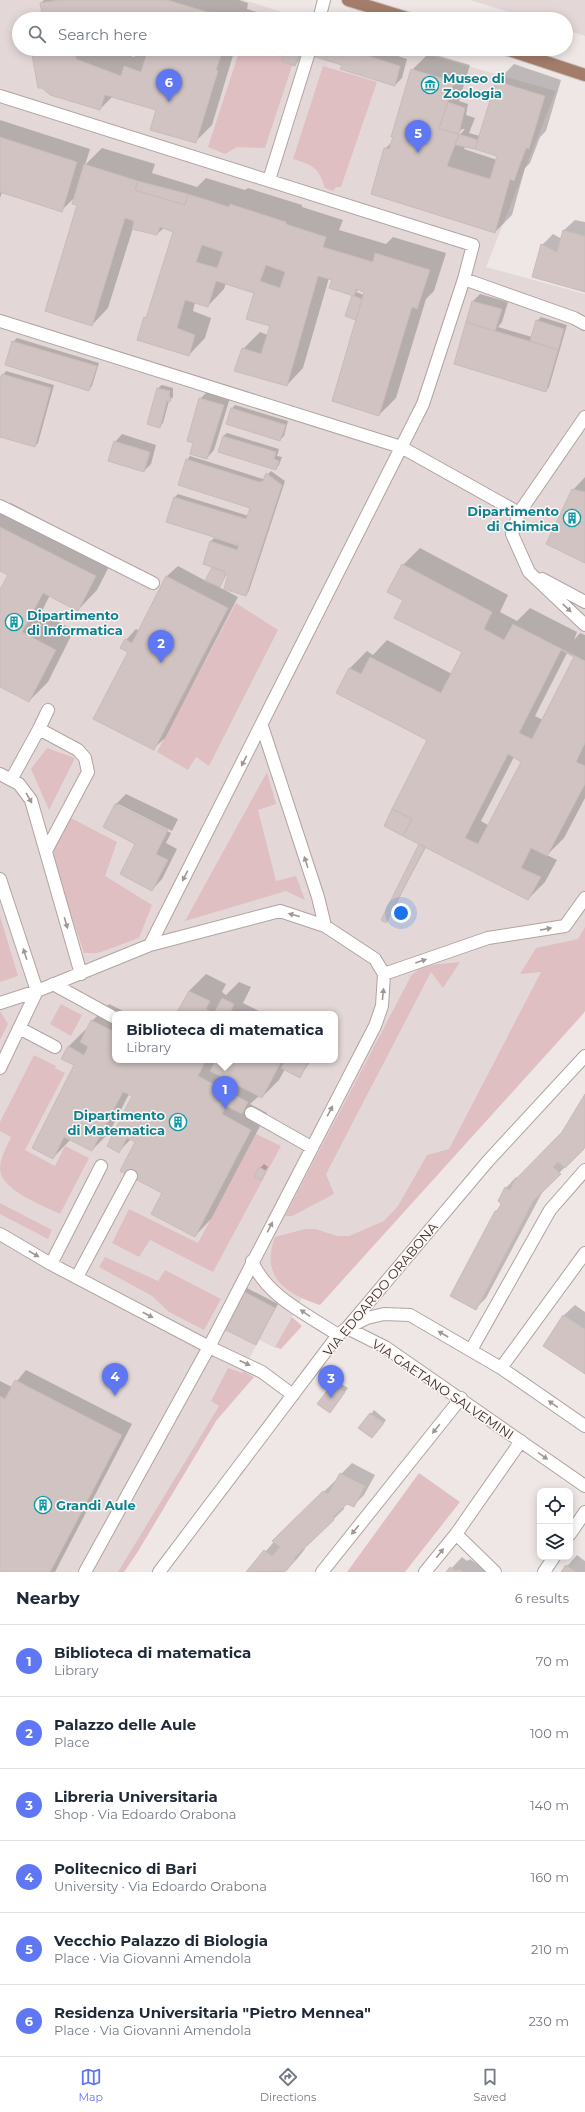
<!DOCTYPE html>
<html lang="en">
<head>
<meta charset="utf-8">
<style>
	:root { --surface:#fff; --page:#f2f2f3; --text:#1f2937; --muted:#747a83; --line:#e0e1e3; --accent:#5f77f3 }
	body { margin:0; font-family:Montserrat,sans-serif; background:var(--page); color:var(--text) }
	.controls { position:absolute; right:12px; bottom:12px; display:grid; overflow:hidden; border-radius:8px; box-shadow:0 2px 10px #0003 }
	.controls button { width:36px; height:36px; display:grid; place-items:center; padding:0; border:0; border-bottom:1px solid var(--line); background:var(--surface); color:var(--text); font:20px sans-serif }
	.you { position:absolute; left:401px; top:913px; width:14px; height:14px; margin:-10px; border:3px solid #fff; border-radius:50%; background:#1a73e8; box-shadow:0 0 0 6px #1a73e833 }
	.badge { display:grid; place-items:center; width:26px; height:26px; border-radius:50%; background:var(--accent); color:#fff; font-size:13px; font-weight:700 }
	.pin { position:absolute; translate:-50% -33px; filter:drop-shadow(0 1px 2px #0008) }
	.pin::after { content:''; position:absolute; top:21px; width:14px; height:12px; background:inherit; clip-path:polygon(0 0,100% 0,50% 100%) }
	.popup { position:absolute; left:112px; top:1011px; width:226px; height:52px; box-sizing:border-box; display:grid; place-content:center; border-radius:8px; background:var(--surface); filter:drop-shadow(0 1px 3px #0005); font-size:13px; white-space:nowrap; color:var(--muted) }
	.popup b { font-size:15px; color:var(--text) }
	.popup::after { content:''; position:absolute; left:50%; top:100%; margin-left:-8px; border:8px solid transparent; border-top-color:var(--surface) }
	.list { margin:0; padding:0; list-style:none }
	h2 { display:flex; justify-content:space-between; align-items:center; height:52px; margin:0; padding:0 16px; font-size:17px }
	h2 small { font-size:13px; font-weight:400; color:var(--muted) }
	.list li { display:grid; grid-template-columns:26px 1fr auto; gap:12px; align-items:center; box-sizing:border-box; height:72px; padding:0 16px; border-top:1px solid var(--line) }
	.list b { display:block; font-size:15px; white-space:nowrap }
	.list p { margin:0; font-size:13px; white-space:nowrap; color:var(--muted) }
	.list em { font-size:13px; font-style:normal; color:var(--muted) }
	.icon { flex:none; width:22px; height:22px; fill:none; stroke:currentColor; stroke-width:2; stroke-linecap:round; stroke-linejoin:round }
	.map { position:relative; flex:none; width:585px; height:1572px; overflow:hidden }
	.search { position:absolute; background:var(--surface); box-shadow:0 2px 10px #0003; left:12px; right:12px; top:12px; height:44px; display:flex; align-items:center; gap:10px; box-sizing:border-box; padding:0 14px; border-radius:22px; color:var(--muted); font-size:15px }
	.sheet { height:484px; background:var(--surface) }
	nav { display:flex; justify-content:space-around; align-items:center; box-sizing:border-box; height:56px; border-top:1px solid var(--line); background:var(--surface); font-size:11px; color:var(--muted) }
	nav a { display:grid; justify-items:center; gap:2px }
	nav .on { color:var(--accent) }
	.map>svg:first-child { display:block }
</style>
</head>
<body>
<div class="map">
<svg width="585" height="1572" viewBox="0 0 585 1572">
	<rect width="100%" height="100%" fill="#efe7e6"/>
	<!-- built -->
	<path fill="#e3d8d7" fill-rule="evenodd" d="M0 0H244L304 19H19V49H408L556 91 486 267 585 294V1011L388 1229 318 1269 275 1348 259 1340 216 1421 124 1572H0ZM115 1014H335V1060H115Z
		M470 0H585V36L566 30V19H531Z"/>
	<!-- green -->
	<path fill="#e0bfc3" d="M240 49H259L294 60 265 148 237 147 225 154 208 147Z
		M323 66 377 82 341 187H336L333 191 325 188C319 168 313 165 293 159Z
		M236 603 278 630 209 766 196 757 188 770 157 752Z
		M47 748 75 758 49 810 31 769Z
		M267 772 276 804 258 810 276 881 296 876 305 900 286 891 185 921Z
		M69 817 117 842 105 876 152 905 139 938 98 953H84L50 852Z
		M0 916 18 976 0 982Z
		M585 927V1011L583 1014 320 1305C286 1294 260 1277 275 1237L305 1229H315L337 1236H349L384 1221 398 1206 427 1155 449 1149 541 972 520 974 536 948 578 939Z
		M460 962 443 988 431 972 326 1174 334 1194 292 1216H285L411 976C423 963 443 964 460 962Z
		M61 1004 82 1015 71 1036 50 1024Z
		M0 1011 8 1024 0 1040Z
		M34 1055 56 1066 55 1068 65 1073 25 1150 55 1166 65 1146 89 1158 60 1214C43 1205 1 1191 0 1169 0 1158 7 1146 11 1137L0 1131V1122Z
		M256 1134 281 1146 213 1272 150 1240 139 1257 112 1243 129 1209 198 1243Z
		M0 1203 52 1230 48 1239 0 1214Z
		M105 1257 158 1281 165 1270 221 1299 204 1330 169 1312 152 1296 99 1267Z
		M292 1317 302 1326 281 1349 275 1347Z
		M228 1368 242 1373 243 1371 254 1377 216 1421 137 1553 124 1572H118L219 1406 211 1401Z
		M419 1473 460 1502 405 1572H347Z"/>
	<!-- shadow -->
	<path fill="#0003" fill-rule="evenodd" d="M44 0H239L248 3 247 9 280 19H37L43 13 41 3Z
		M32 49H111L134 57 141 50 139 49H235L212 125 195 142 157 109 113 96 100 109Z
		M287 49H376L407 59 402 78 395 85 343 65 302 51 298 61 295 65 283 60Z
		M429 53 470 65 459 101 468 104 466 115 475 118 469 133 480 136 497 81 514 64 561 80 546 131 540 137 530 163 525 168 512 215 495 232 385 149 393 141 412 70ZM462 129H465L456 139 454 137ZM465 146 498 155 497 160 464 149Z
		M0 120 90 149 85 165 102 148 155 164 152 173 197 187 206 178 245 190 248 188 302 205V207L343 220 339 230 386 244 393 237 446 253 434 291 426 299 396 398 379 415 357 319 354 295 329 278 303 368 287 385 243 349 260 332 268 335 271 326 255 292 226 283 224 289 208 306 195 302 193 311 211 318 205 338 189 355 145 318 148 315 174 231 164 228 157 234 133 228 108 308 92 325 79 204 75 197 61 211 2 192 0 198ZM359 289 365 292 364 295 356 292Z
		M575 220 585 222V291L542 245 553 234 562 239 564 230Z
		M480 294 508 302 502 322 498 327 532 337 537 321 541 317 567 325 549 387 546 391 467 322 473 301Z
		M17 338 99 363 92 386 89 390 13 342Z
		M6 371 54 385 38 443 35 446 0 435V379Z
		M162 385 173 388V397L169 401 163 423 159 427 148 423 158 388Z
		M208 391 230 398 214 450 207 458 194 442 200 399Z
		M235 405 288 421 284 436 280 440 232 408Z
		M227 433 279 449 277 456 282 457 279 465 276 468 223 436Z
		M122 434 156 445 151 464 144 471 115 442Z
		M190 456 263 479 271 471 285 481 249 591 246 595 227 574 219 587 238 597 165 738 154 748 126 640 136 629 139 631 167 576 178 566 206 581 213 567 210 542 214 538 239 546 240 544 174 498 178 494 249 516 251 507 187 460Z
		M585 477V562L573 490Z
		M11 503 114 557 97 590 78 610 50 595 41 613 74 630 48 682 29 701 0 686V591L9 574 0 569V514Z
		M420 548 508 595 500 612 517 621 530 608 577 632 574 640 580 633 585 635V798L564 838 547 855 557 860 545 882 528 899 426 847 386 922 420 844 428 740 337 693 350 668 367 651 373 655 387 640 452 674 463 652 405 600 403 565ZM567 653 576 657 543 720 535 716ZM514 757 522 761 488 825 481 821Z
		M126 794 178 819 172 831 118 804V806L171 833 166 843 177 849 162 879 152 890 137 843 104 827 116 804Z
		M206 974 226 984 222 992 226 995 239 982 251 987 243 1003 265 1014H177L189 991Z
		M109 1004 129 1014H115V1060H311L300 1077 285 1069 279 1080 262 1097 259 1096 250 1104 267 1113 211 1219 195 1236 164 1193 136 1141 131 1139 119 1151 134 1096 129 1094 109 1133 92 1150 71 1139 53 1158 76 1065 68 1047 85 1030 87 1031 92 1021Z
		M585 1096V1146L544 1189 486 1298 475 1309 496 1211 501 1206 506 1188 516 1177 518 1178 563 1132Z
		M264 1164 268 1167 260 1179V1168Z
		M247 1288 278 1304 256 1344 244 1291Z
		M575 1305 585 1312V1372L544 1345 564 1315Z
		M26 1370 132 1424 55 1572H0V1381L12 1387Z
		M337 1381 348 1388 333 1408V1384Z
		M374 1410 386 1420 375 1434 360 1428Z
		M352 1463 375 1475 364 1495 353 1506 347 1502 343 1506 344 1509 304 1548 305 1549 297 1559 284 1572H248L284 1530 335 1481 336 1482 341 1474Z
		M577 1555 585 1561V1572H562Z
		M462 1557 467 1561 470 1559 487 1572H448Z"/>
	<!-- building -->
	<path fill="#d0c3c2" stroke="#c9bbb8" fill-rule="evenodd" d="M59 0H167L231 19H43L40 3Z
		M231 13H232L250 19H232Z
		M31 49H103L75 53 76 59 121 76 124 66 141 72 147 53 136 49H223L216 70 218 71 196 143 150 130 156 110 105 95 100 110 50 95 42 88H38Z
		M286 49 300 52 295 66 281 61Z
		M297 49H322L328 51 325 60 297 51Z
		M332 49H346L400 66 395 86 340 69 342 65 325 60 328 51Z
		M411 69 454 82 439 129 459 134 447 166 490 179 497 156 475 149 496 81 545 96 529 149 526 148 514 181 510 179 495 233 371 194 384 148 389 149 393 137H391Z
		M448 102 465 108 459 134 439 129Z
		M459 134 478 140 475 149 455 145Z
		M0 137 77 162 62 212 0 192Z
		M84 164 138 181 135 190 185 205 188 194 229 207 230 204 286 222V224L326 237 323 247 373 262 375 253 430 270 417 309 412 307 379 416 332 401 364 292 356 289 354 296 329 288 332 280 318 276 287 386 234 371 242 348 261 354 270 326 246 319 254 293 216 281 208 307 185 300 177 328 195 335 189 356 137 340 144 317 146 318 173 232 160 227 157 235 132 229 134 221 125 218 92 326 45 311 77 205 72 204ZM202 245 223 252 217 268 196 262ZM266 265 285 272 280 288 260 281Z
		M138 181 188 194 185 205 135 190Z
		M563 230 585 236V292L532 277 541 244 557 252Z
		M352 295 362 299 356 320 345 316Z
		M472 301 502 309 495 331 466 322Z
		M536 320 564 329 558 350 530 341Z
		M466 322 558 350 546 392 454 364Z
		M12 341 97 366 89 391 5 365Z
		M2 374 51 388 35 447 0 437V379Z
		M157 388 170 391 169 396 171 397 170 402 167 401 160 428 147 424Z
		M199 398 224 405 207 459 190 454 193 443 187 441Z
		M231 408 286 425 280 441 226 424Z
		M223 436 276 452 274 459 279 461 276 470 218 452Z
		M114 441 150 452 144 472 108 461Z
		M186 459 259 482 263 481 266 473 282 485 246 596 224 589 228 575 224 574 225 572 203 564 210 541 237 550 239 545 166 522 174 497 246 519 250 508 178 485Z
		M572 489 585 492V563L546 544Z
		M0 527 96 576 78 611 43 593 22 632 56 650 29 702 0 687V589L8 575 0 571Z
		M402 564 492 612 484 629 504 640 513 624 585 661V743L576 762 585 766V784L547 856 531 848 521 868 541 877 528 900 403 836 412 819 392 809 427 740 336 693 349 668 361 674 370 657 441 693 462 652 394 618 403 600 387 592ZM561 650 574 657 532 739 519 733ZM508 754 521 762 478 844 465 838Z
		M212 567 225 572 224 574H226L220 587 205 581Z
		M166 576 228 608 154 750 93 719 128 652 120 648 125 639 132 643Z
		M115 804 168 830 156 854 168 860 152 891 120 874 135 844 103 827Z
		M392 809 412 819 403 836 384 826Z
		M419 844 425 847 386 923 381 920Z
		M189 991 210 1001 206 1009 214 1013 222 998 234 1004 230 1014H176Z
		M91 1020 115 1032V1060H206L198 1076 248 1102 242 1114 226 1106 222 1114 251 1130 195 1237 151 1214 162 1193 120 1171 135 1142 127 1138 119 1153 107 1146 132 1096 123 1092 92 1151 64 1137 53 1159 32 1148 74 1065 61 1059 68 1046 84 1055 88 1047 80 1042Z
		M216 1060H282L262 1098 210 1071Z
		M285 1060H309L300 1078 281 1068Z
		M585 1094V1147L583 1150 565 1168 558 1162 553 1167 561 1174 534 1200 476 1310 450 1296 495 1211H497L501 1204 498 1201 505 1187 510 1190 514 1181 562 1132Z
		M259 1167 266 1171 261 1180 254 1177Z
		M243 1291 275 1308 256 1345 224 1329Z
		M563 1315 585 1329V1374L543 1346Z
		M15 1380 122 1435 50 1572H0V1396L5 1399Z
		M333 1383 345 1392 330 1413 317 1404Z
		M370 1413 384 1423 372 1438 358 1428Z
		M340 1473 365 1486 354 1507 347 1504 333 1517 334 1520 294 1558 295 1560 286 1571 246 1572 264 1550 272 1556 280 1547 272 1541 323 1491 328 1494Z
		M566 1565 576 1572H561Z
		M450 1567 456 1571 459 1569 463 1572H446Z"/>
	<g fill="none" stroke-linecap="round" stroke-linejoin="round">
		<defs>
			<path id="minor" d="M319 19 324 0
				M0 96 473 245 464 279 423 404 150 945
				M269 180 310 49
				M464 279 574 318 585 324
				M0 321 401 447 519 513
				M585 417 519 513 512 534 529 572 585 625
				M0 506 153 583
				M542 579 585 602
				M262 726 318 897 325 926
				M0 774 19 784 31 800 81 974
				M11 780 39 729
				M46 851 88 772 85 758 78 750 39 729 48 710
				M0 879 37 991 0 1068
				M384 974 488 938 565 926 585 898
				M53 984 115 1018
				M0 1003 37 991 150 945 280 911 325 926 375 959 384 974 382 1006 375 1026 209 1347 85 1572
				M19 1028 55 1047
				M251 1113 311 1147
				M0 1234 51 1264 209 1347 262 1372 293 1395
				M252 1261C267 1297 307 1314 338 1335
				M51 1264 101 1166
				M77 1277 131 1176
				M353 1325 367 1318 384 1314 410 1315 501 1368 585 1426
				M347 1328 385 1347 585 1486
				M471 1350 550 1210 585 1170
				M501 1368 585 1253
				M570 1534 585 1512
				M159 1572 338 1335 347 1328 488 1161 585 1056
				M322 1572 461 1398
				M425 1572 456 1534
				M495 1572 456 1534 521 1441
				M544 1572 554 1557"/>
			<path id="major" d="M348 0 410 19
				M506 49 585 75"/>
		</defs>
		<!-- minor casing -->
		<use href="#minor" stroke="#b0a4a0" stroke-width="14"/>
		<!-- major casing -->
		<use href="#major" stroke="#cac4c2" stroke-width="14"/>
		<!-- minor -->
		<use href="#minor" stroke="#fff" stroke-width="12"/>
		<!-- major -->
		<use href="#major" stroke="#a47d6a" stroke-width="12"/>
	</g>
	<!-- one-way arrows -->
	<defs><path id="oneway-solid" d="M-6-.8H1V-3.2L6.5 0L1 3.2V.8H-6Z"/></defs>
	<g fill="#a09692">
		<use href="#oneway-solid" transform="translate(567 608) rotate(44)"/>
		<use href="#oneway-solid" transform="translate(244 761) rotate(117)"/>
		<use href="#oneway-solid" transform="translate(29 798) rotate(60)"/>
		<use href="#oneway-solid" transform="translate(306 862) rotate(-108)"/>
		<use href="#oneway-solid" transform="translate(185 876) rotate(117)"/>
		<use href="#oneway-solid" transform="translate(294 915) rotate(-165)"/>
		<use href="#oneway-solid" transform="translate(66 923) rotate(74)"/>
		<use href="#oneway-solid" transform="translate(546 929) rotate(-11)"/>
		<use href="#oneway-solid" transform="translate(25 954) rotate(-108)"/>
		<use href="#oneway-solid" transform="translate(421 961) rotate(-19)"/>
		<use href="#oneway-solid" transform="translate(383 994) rotate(-84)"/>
		<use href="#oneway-solid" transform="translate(330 1111) rotate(-62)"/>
		<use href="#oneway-solid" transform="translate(270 1227) rotate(-63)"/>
		<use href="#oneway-solid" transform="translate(34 1254) rotate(30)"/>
		<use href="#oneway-solid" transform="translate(305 1313) rotate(-146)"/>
		<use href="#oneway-solid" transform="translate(148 1315) rotate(28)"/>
		<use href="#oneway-solid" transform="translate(443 1334) rotate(-150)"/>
		<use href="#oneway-solid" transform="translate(245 1363) rotate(25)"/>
		<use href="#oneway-solid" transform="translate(553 1404) rotate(-145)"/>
		<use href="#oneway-solid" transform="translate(436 1429) rotate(129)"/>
		<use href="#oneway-solid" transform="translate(543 1456) rotate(35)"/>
		<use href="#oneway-solid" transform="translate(355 1530) rotate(129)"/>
		<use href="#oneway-solid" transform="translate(440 1553) rotate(-52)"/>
	</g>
	<!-- icons -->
	<defs>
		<symbol id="museum-ring" viewBox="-11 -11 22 22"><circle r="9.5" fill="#fbf7f6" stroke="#0f9aa8" stroke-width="1.5"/><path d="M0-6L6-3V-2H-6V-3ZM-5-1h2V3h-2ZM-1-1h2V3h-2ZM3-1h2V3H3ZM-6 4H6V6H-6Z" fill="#0f9aa8"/></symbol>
		<symbol id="building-ring" viewBox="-11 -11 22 22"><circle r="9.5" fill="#fbf7f6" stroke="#0f9aa8" stroke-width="1.5"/><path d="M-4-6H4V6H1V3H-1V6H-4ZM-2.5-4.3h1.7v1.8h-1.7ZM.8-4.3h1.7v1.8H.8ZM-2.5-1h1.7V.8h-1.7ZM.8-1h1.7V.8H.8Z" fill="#0f9aa8"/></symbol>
	</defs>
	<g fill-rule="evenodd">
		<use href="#museum-ring" x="420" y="75" width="20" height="20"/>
		<use href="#building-ring" x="562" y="508" width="20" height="20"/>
		<use href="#building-ring" x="4" y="612" width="20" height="20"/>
		<use href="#building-ring" x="168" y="1112" width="20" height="20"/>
		<use href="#building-ring" x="33" y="1495" width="20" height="20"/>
	</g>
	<g text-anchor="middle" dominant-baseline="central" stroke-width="3" stroke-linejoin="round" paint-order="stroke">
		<!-- culture labels -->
		<g font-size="13" font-weight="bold" fill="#0d838f" stroke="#fbf7f6" text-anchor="start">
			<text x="443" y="78">Museo di<tspan x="443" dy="15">Zoologia</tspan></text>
			<text x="559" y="511" text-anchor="end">Dipartimento<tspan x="559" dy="15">di Chimica</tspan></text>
			<text x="27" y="615">Dipartimento<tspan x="27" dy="15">di Informatica</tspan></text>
			<text x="165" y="1115" text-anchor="end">Dipartimento<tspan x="165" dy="15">di Matematica</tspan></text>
			<text x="56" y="1505">Grandi Aule</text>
		</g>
		<!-- street labels -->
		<g font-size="13" fill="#412d24" stroke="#fbf7f6">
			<text transform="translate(380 1289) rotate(-50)">VIA EDOARDO ORABONA</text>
			<text transform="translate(443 1389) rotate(34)">VIA GAETANO SALVEMINI</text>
		</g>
	</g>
</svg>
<div class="controls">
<button><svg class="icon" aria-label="locate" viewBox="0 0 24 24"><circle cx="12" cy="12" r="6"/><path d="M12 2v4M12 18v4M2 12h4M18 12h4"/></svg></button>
<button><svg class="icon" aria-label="layers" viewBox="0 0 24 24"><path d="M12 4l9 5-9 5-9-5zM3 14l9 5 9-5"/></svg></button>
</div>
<div class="you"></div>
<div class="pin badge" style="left:225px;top:1109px">1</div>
<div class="popup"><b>Biblioteca di matematica</b>Library</div>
<div class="pin badge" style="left:161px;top:663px">2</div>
<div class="pin badge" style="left:331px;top:1398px">3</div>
<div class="pin badge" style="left:115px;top:1396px">4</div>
<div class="pin badge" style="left:418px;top:153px">5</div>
<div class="pin badge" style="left:169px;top:102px">6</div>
<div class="search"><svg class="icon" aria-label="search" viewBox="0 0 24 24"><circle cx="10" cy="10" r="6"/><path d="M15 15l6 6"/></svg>Search here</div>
</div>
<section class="sheet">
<h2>Nearby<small>6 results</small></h2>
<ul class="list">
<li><span class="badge">1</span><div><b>Biblioteca di matematica</b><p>Library</p></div><em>70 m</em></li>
<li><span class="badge">2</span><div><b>Palazzo delle Aule</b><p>Place</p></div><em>100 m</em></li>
<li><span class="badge">3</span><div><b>Libreria Universitaria</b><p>Shop · Via Edoardo Orabona</p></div><em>140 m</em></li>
<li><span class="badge">4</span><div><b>Politecnico di Bari</b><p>University · Via Edoardo Orabona</p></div><em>160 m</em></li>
<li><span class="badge">5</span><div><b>Vecchio Palazzo di Biologia</b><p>Place · Via Giovanni Amendola</p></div><em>210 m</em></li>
<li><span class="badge">6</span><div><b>Residenza Universitaria &quot;Pietro Mennea&quot;</b><p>Place · Via Giovanni Amendola</p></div><em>230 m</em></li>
</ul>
</section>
<nav>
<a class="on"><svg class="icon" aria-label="map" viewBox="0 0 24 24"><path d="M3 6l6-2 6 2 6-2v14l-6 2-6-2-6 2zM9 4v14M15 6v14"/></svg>Map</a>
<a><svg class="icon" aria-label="directions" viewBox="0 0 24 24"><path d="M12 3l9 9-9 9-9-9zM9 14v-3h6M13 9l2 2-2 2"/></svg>Directions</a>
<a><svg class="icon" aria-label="saved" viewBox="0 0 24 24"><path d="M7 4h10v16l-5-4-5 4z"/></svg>Saved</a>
</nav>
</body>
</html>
